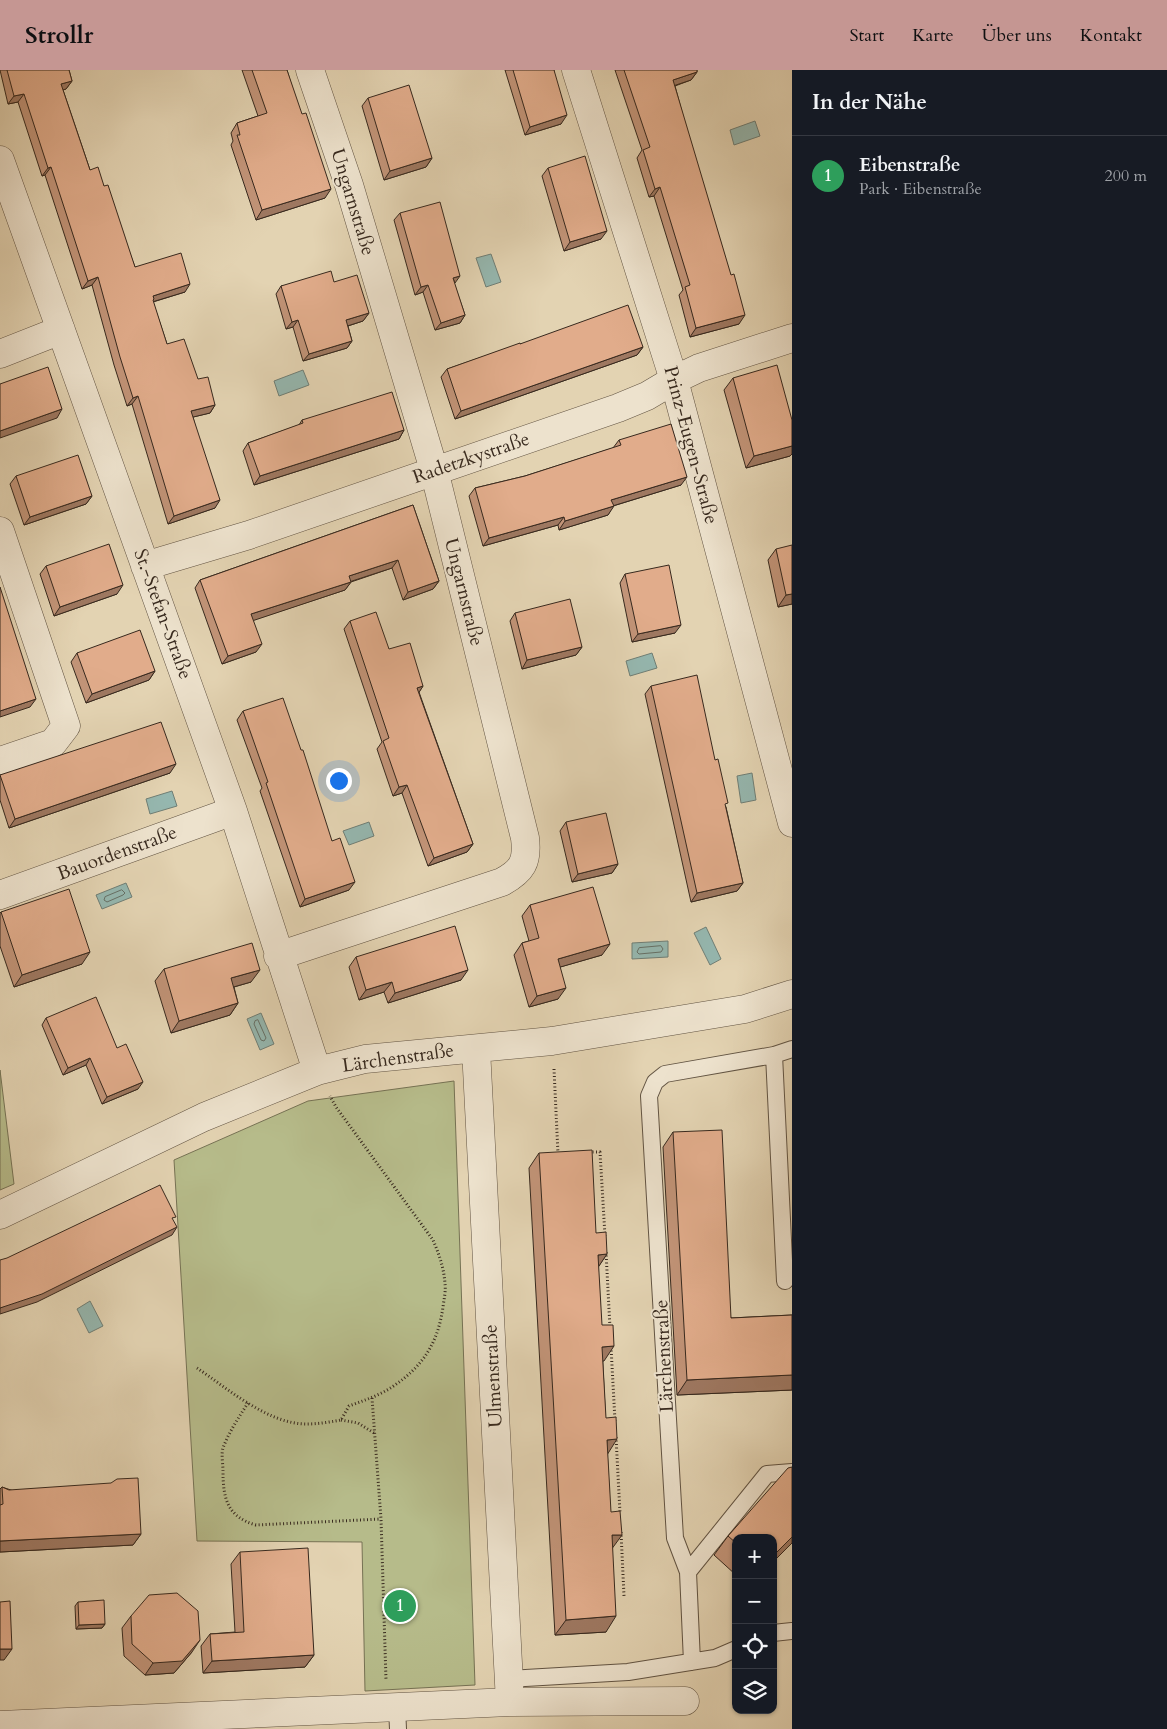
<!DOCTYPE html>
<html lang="de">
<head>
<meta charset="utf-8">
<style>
	:root { --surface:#171b24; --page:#242831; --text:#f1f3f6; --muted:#9ea1a6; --line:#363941; --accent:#c59692 }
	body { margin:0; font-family:Cardo,serif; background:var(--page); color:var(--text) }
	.controls { position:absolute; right:15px; bottom:15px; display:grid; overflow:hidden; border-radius:10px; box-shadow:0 1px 4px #0004 }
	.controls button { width:45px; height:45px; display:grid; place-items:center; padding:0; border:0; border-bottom:1px solid var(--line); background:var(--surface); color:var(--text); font:25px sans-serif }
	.you { position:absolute; left:338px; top:710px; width:18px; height:18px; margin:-12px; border:4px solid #fff; border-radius:50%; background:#1a73e8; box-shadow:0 0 0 8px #1a73e833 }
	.badge { display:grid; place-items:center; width:32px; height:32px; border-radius:50%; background:var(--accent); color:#fff; font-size:16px; font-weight:700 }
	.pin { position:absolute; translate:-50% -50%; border:2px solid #fff; box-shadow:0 1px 5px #0006 }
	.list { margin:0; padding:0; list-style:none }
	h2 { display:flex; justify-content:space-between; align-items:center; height:65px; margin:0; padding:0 20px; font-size:21px }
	h2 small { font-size:16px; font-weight:400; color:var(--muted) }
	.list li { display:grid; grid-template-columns:32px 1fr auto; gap:15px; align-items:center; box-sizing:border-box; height:80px; padding:0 20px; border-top:1px solid var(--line) }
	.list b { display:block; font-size:19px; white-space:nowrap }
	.list p { margin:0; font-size:16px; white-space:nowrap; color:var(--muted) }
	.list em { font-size:16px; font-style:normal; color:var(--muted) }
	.icon { flex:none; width:28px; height:28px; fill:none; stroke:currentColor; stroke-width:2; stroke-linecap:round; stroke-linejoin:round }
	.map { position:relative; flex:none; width:792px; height:1659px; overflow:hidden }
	header { display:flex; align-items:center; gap:30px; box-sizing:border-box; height:70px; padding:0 25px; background:var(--accent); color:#111 }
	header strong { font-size:24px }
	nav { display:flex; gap:28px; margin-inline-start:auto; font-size:18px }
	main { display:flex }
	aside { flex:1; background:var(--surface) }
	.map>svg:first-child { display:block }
</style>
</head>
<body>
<header>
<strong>Strollr</strong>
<nav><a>Start</a><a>Karte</a><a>Über uns</a><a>Kontakt</a></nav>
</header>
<main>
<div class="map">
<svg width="792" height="1659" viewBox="0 0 792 1659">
	<rect width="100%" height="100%" fill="#e3d3b2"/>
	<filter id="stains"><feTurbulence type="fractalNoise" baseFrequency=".004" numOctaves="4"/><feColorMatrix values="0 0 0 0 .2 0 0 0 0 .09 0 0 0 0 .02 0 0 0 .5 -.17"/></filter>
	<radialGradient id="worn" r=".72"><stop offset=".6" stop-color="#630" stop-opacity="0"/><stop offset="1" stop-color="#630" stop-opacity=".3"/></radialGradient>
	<!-- green -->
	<path fill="#b6bb8a" stroke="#767254" d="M0 1000 14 1114 0 1120Z
		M454 1011 475 1615 365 1621 362 1472 197 1471 174 1090 308 1031Z"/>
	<!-- water -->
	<path fill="#95b7af" stroke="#6f7e75" d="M755 51 760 66 734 75 730 60Z
		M491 184 501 212 486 217 476 188Z
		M303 300 309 315 279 326 274 311Z
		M652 583 657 598 630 606 626 591Z
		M752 703 756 730 741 733 737 706Z
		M172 721 177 736 150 744 146 729Z
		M369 752 374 766 349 775 343 761Z
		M126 813 132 827 102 839 96 825Z
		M706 857 721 889 710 895 694 863Z
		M668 871V887L632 889V873Z
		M261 943 274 974 260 980 247 949Z
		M90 1231 103 1256 89 1263 77 1239Z"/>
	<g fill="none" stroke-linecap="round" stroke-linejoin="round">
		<!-- shore -->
		<path stroke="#667066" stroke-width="1" d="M122 820 125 823 123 825 107 832 104 830 105 827Z
			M661 876 663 879 661 882 639 884 637 882 639 878Z
			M258 950 266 968 264 971 261 970 254 954 255 951Z"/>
		<defs>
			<path id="lane" d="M774 985 785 1211
				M688 1502 767 1404 792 1402
				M773 1563 792 1561
				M692 1592 688 1502 675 1468 649 1026 655 1012 665 1004 774 985 792 979
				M508 1609 628 1602 715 1588 736 1579
				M397 1637 398 1659"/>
			<path id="street" d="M576 0 674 310 792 753
				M0 90 233 741 317 1001
				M0 284 61 260
				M0 461 66 656 53 673 0 691
				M145 496 249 465 618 338 647 326 674 310 699 298 792 268
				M0 825 233 741
				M278 886 502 812C522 801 528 792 525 768L434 400 349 115 310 0
				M476 979 510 1632
				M0 1145 204 1047 317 1001 365 989 552 971 745 939 792 924
				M0 1655 510 1632 685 1631"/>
		</defs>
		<!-- lane casing -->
		<use href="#lane" stroke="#625443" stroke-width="18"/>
		<!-- street casing -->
		<use href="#street" stroke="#625443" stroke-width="29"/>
		<!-- path -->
		<path stroke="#37291e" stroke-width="3" stroke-dasharray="1 2.5" stroke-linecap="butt" d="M554 999 558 1084H560
			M589 1082H600L605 1166
			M606 1182 610 1258
			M611 1277 615 1351
			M197 1298C227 1318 268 1354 306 1354 318 1354 330 1352 341 1350L349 1336C365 1330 381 1325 395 1315 424 1295 438 1272 443 1237 444 1229 446 1221 445 1214 444 1198 439 1184 433 1170L336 1037 330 1026
			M372 1328 381 1449 386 1610
			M248 1333C239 1347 229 1362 223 1378 221 1384 223 1394 223 1401 223 1428 227 1447 256 1455L381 1449
			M341 1350 358 1353 374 1363
			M616 1367 620 1443
			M621 1462 624 1526"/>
		<!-- lane -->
		<use href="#lane" stroke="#ede2cd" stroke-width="16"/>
		<!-- street -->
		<use href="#street" stroke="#ede2cd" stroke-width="28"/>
	</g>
	<!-- wall -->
	<path fill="#c29478" stroke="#37291e" d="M0 0H69L72 11 66 19 63 20 90 100 104 116 135 197 185 222 153 232 167 274 198 309 215 335 210 343 193 347 215 438 168 454 132 334 127 336 114 295 92 215 82 219 45 105 42 106 18 32 8 34Z
		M242 0H287L325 128 256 150 231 75 233 71 231 63 237 53 258 46Z
		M505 0H554L561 54 525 65Z
		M615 0H697V2L691 10 675 16 739 254 690 267 679 225 683 220 654 126 649 127 637 88 642 80Z
		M368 28 432 88 426 97 384 110 362 36Z
		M548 98 601 169 564 181 542 106Z
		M400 143 454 213 465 245 460 253 435 260 423 222 415 225 394 150Z
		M334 212 369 243 363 251 348 256 352 271 347 278 303 291 293 257 286 259 276 224 281 216Z
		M520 274 643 277 637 285 455 349 441 307 447 299Z
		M733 308 790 386 746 398 724 320Z
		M302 350 404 360 399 369 254 415 243 381 248 373 299 355Z
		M619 370 681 415 613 436 608 445 559 460 558 455 483 476 469 426 475 418 525 406 613 378Z
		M16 406 92 426 86 434 24 455 10 414Z
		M413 435 439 511 433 519 403 530 392 498 351 512 345 520 253 550 256 582 222 594 195 518 200 510Z
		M776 479 792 534 778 537 768 490Z
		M46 496 117 524 54 546 40 504Z
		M625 504 675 563 632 572 620 513Z
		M515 543 582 577 576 585 522 599 510 551Z
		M350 551 389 579 423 616 419 622 473 774 467 782 428 796 402 723 393 726 377 679 382 672 344 559Z
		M77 583 155 601 149 610 86 633 71 592Z
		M651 616 726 737 743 813 737 821 691 832 645 624Z
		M243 641 332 771 349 820 300 837 260 721 262 718 237 650Z
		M170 703 9 758 0 730V705Z
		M566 752 618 794 612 803 572 812 560 761Z
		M530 835 602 885 560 897 558 929 529 937 514 885 522 873 529 871 522 846Z
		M1 842 82 894 14 917 0 876V843Z
		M356 887 461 910 388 933 384 922 359 930 349 897Z
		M164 899 251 912 234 917 238 933 230 945 171 963 155 911Z
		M46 948 117 978 138 1019 102 1034 86 995 63 1005 42 955Z
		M673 1062 731 1248 792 1245V1320L677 1325 663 1077Z
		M539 1083 596 1163 607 1184 598 1197 612 1478 606 1562 555 1565 529 1098Z
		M792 1397V1473L773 1492 736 1468V1505L714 1485 728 1466Z
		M2 1417 141 1464 133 1475 0 1482V1419Z
		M240 1482 314 1585 305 1597 203 1603 201 1576 210 1564 235 1562 231 1494Z
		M78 1532 105 1554 102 1558 76 1559 75 1536Z
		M131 1546 192 1582 174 1603 145 1605 124 1586 122 1558Z"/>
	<!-- shaded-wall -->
	<path fill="#9e7861" stroke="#37291e" d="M697 2 691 10 667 18 673 10Z
		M72 11 66 19 56 22 61 14Z
		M24 24 18 32 8 34 14 26Z
		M567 45 561 54 525 65 530 57Z
		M432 88 426 97 384 110 390 101Z
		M51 97 45 105 42 106 48 98Z
		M660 117 654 126 649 127 655 119Z
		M331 119 325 128 256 150 262 140Z
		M607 161 601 169 564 181 570 172Z
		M460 206 455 213 453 208Z
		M98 207 92 215 82 219 88 211Z
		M190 214 185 222 152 232 153 226Z
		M428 215 423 222 415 225 421 217Z
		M369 243 363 251 341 258 346 250Z
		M465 245 460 253 435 260 441 253Z
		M745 245 739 254 690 267 696 258Z
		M298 250 293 257 286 259 292 252Z
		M352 271 347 278 303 291 309 284Z
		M643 277 637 285 455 349 461 341Z
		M138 326 132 334 127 336 133 328Z
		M215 335 210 343 185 349 191 341Z
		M62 339 57 348 0 368V361Z
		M404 360 399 369 254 415 260 406Z
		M792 376V384L790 386 746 398 754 386Z
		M687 407 681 415 606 438 611 430Z
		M92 426 86 434 24 455 30 447Z
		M220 430 215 438 168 454 174 446Z
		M614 436 608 445 559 460 565 451Z
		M564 447 558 455 483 476 489 468Z
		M398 490 392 498 343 514 349 506Z
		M439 511 433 519 403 530 408 522Z
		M351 512 345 520 246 553 251 544Z
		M123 515 117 524 54 546 60 537Z
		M792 524V534L778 537 786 525Z
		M681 555 675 563 632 572 638 564Z
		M262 574 256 582 222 594 228 586Z
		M582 577 576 585 522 599 527 590Z
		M155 601 149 610 86 633 92 624Z
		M423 616 418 624 417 618Z
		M36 629 30 637 0 647V641Z
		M176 694 170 703 9 758 15 749Z
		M407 715 402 723 393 726 399 717Z
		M473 774 467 782 428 796 434 788Z
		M618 794 612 803 572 812 578 804Z
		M355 812 349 820 300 837 305 829Z
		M743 813 737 821 691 832 697 823Z
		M610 874 602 885 550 900 558 889Z
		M90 882 82 894 14 917 22 905Z
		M260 900 251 912 223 920 231 908Z
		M468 900 461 910 388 933 395 923Z
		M392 912 384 922 359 930 366 920Z
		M566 918 558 929 529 937 537 926Z
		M238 933 230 945 171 963 179 951Z
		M90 988 86 995 63 1005 68 998Z
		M143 1012 138 1019 102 1034 107 1027Z
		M177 1157 172 1165 37 1232 0 1244V1238Z
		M607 1184 597 1199 598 1185Z
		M614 1276 604 1291 592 1292 602 1277Z
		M792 1305V1320L677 1325 687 1310Z
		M617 1369 607 1385V1370Z
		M141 1464 133 1475 0 1482V1471Z
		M612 1465H622L611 1480Z
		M792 1467V1473L773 1492V1486Z
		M616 1546 606 1562 555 1565 566 1550Z
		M105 1554 102 1558 76 1559 79 1555Z
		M200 1570 192 1582 174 1603 145 1605 153 1593Z
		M0 1579H12L4 1590H0Z
		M314 1585 305 1597 203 1603 212 1591Z"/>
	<!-- building -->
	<path fill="#e1ac8b" stroke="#37291e" d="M7 0H69L72 11 61 14 90 100 98 97 104 116 108 115 135 197 181 183 190 214 153 226 154 229 153 230 167 274 184 269 198 309 208 307 215 335 191 341 220 430 174 446 138 326 133 328 120 287 98 207 88 211 51 97 48 98 24 24 14 26Z
		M252 0H287L302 44 306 43 331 119 262 140 237 65H240L237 53 267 43Z
		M513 0H554L567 45 530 57Z
		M624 0H697V2L673 10 731 205 734 204 745 245 696 258 685 217 690 215 660 117 655 119 643 80 650 77Z
		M409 15 432 88 390 101 368 28Z
		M585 86 607 161 570 172 548 98Z
		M440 132 460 206 453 208 465 245 441 253 428 215 421 217 400 143Z
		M331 201 334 212 357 205 369 243 346 250 352 271 309 284 298 250 292 252 281 216Z
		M628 235 643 277 461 341 447 299 520 273V274Z
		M777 295 792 350V376L754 386 733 308Z
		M48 297 62 339 0 361V314Z
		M392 322 404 360 260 406 248 373 303 353 302 350Z
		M671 354 687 407 611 430 614 436 565 451 564 447 489 468 475 418 525 406 621 375 619 370Z
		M78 385 92 426 30 447 16 406Z
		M413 435 439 511 408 522 398 490 349 506 351 512 251 544 262 574 228 586 200 510Z
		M109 474 123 515 60 537 46 496Z
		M792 475V524L786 525 776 479Z
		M669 495 681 555 638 564 625 504Z
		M0 517 36 629 0 641Z
		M570 529 582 577 527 590 515 543Z
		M376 542 389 579 410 573 423 616 417 618 473 774 434 788 407 715 399 717 383 671 389 668 350 551Z
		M140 560 155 601 92 624 77 583Z
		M697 605 715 690 718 689 728 733 725 734 743 813 697 823 651 616Z
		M283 628 301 680H303L332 771 340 768 355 812 305 829 266 713 268 712 243 641Z
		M161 652 176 694 15 749 0 705Z
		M606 743 618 794 578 804 566 752Z
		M593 817 610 874 558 889 566 918 537 926 522 873 539 868 530 835Z
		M69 819 90 882 22 905 1 842Z
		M455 856 468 900 395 923 392 912 366 920 356 887Z
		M252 873 260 900 231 908 238 933 179 951 164 899Z
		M96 927 117 978 126 974 143 1012 107 1027 90 988 68 998 46 948Z
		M722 1060 731 1248 792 1245V1305L687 1310 673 1062Z
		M592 1080 596 1163 606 1162 607 1184 598 1185 602 1255H613L614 1276 602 1277 606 1348 616 1347 617 1369 607 1370 611 1442 620 1441 622 1465H612L616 1546 566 1550 539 1083Z
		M160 1115 176 1147 172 1148 177 1157 42 1224 0 1238V1190L7 1188Z
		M792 1397V1467L773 1486V1468H736V1473L728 1466 788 1398Z
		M138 1408 141 1464 0 1471V1435L3 1434 2 1417 9 1420 111 1413 117 1409Z
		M308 1478 314 1585 212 1591 210 1564 244 1562 240 1482Z
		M177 1523 198 1541 200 1570 182 1591 153 1593 132 1574 131 1546 149 1525Z
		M104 1530 105 1554 79 1555 78 1532Z
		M10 1531 12 1579H0V1532Z"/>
	<g text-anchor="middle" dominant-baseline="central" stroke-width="4" stroke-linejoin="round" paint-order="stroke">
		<!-- street labels -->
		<g font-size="19" fill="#37291e" stroke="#ede2cd">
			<text transform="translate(353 132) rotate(73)">Ungarnstraße</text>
			<text transform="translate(691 375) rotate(75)">Prinz-Eugen-Straße</text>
			<text transform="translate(471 388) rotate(-19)">Radetzkystraße</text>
			<text transform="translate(464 522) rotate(76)">Ungarnstraße</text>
			<text transform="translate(163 544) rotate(70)">St.-Stefan-Straße</text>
			<text transform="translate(117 783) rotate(-20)">Bauordenstraße</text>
			<text transform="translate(398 988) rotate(-8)">Lärchenstraße</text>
			<text transform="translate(664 1286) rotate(-93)">Lärchenstraße</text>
			<text transform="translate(493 1306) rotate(-93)">Ulmenstraße</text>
		</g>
	</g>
	<rect width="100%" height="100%" filter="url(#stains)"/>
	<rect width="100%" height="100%" fill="url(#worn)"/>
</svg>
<div class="controls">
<button>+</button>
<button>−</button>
<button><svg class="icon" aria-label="locate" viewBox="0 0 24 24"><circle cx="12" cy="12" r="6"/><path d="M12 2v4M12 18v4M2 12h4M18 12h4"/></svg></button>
<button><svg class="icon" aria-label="layers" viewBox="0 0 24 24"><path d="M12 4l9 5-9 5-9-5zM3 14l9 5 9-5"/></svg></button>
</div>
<div class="you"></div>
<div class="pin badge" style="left:400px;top:1536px;background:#2e9e5b">1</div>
</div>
<aside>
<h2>In der Nähe<small></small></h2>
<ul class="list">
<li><span class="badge" style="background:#2e9e5b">1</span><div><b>Eibenstraße</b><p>Park · Eibenstraße</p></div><em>200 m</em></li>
</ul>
</aside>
</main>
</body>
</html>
